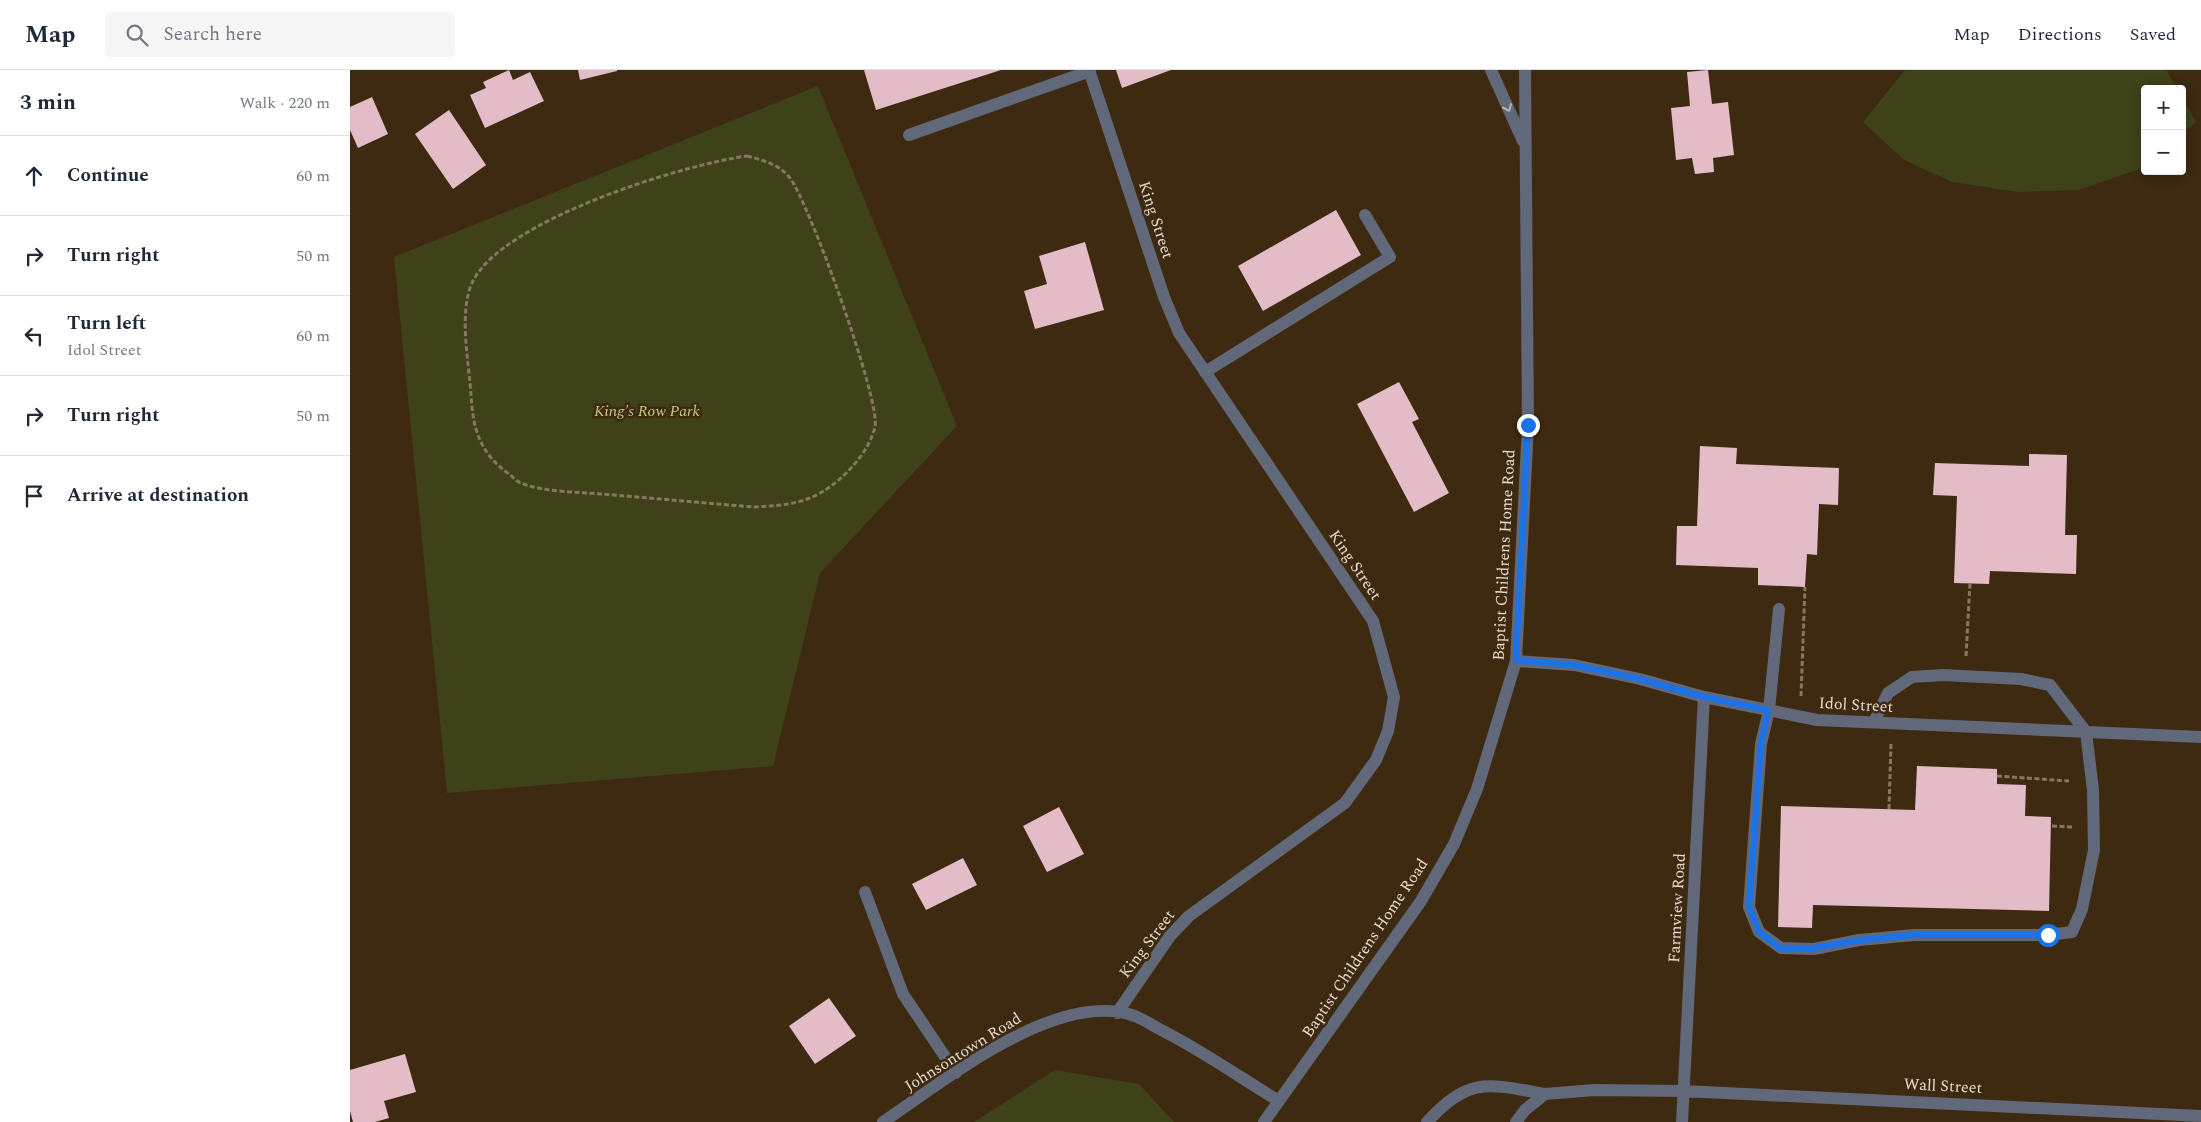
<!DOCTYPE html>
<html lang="en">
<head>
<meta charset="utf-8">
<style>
	:root { --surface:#fff; --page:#f6f6f7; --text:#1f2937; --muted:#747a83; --line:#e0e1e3 }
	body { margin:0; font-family:Spectral,serif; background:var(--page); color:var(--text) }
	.controls { position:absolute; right:15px; top:15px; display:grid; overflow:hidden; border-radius:5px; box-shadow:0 2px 12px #0003 }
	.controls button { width:45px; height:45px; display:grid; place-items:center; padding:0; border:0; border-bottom:1px solid var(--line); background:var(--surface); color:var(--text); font:25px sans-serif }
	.stop { position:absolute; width:15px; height:15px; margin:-11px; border:4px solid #1a73e8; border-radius:50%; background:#fff }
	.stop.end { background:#1a73e8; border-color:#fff; box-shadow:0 1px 5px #0008 }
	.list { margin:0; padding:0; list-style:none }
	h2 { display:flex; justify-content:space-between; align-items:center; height:65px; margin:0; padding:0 20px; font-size:21px }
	h2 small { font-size:16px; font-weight:400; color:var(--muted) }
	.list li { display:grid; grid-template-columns:32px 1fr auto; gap:15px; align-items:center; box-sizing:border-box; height:80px; padding:0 20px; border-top:1px solid var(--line) }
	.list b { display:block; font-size:19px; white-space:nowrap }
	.list p { margin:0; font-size:16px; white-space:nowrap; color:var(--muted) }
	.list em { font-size:16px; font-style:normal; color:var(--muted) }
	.icon { flex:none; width:28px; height:28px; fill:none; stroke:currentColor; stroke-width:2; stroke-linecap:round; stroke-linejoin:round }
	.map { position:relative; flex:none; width:1851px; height:1052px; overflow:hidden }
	header { display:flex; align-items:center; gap:30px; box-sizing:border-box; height:70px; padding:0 25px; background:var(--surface); border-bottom:1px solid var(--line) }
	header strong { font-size:24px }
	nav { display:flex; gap:28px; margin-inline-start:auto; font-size:18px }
	.search { width:350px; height:45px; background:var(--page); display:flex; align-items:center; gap:12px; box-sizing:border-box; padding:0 18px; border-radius:5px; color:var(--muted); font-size:19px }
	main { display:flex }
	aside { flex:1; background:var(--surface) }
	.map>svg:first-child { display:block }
</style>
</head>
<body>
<header>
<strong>Map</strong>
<div class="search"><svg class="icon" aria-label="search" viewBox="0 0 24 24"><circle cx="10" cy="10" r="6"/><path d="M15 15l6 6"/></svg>Search here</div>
<nav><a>Map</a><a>Directions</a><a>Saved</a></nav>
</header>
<main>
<aside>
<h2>3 min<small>Walk · 220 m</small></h2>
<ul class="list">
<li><svg class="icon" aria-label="ahead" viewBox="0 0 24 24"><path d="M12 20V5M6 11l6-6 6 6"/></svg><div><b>Continue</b></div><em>60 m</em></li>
<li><svg class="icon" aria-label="right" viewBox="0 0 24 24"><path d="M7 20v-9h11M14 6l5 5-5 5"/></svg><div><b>Turn right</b></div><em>50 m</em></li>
<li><svg class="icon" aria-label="left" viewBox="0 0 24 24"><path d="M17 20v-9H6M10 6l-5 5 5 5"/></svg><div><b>Turn left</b><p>Idol Street</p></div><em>60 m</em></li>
<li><svg class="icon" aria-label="right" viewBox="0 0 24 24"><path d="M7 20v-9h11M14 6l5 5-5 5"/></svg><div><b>Turn right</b></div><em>50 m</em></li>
<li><svg class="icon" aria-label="arrive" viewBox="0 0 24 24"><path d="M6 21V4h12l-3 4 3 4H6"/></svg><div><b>Arrive at destination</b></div></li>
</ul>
</aside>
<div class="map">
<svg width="1851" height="1052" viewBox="0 0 1851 1052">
	<rect width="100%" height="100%" fill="#3d2a11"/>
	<!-- green -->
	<path fill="#3f4119" d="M1555 0H1817L1827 19H1795V97L1729 120 1668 122 1602 112 1554 90 1513 52Z
		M468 16 607 356 470 503 423 696 97 723 44 187Z
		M1832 27 1846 52 1832 64Z
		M705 1000 789 1014 824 1052H624Z"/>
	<!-- building -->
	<path fill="#e4bcc8" d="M159 0 163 10 180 2 194 31 135 58 120 25 136 18 133 12Z
		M228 0H267V1L230 10Z
		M514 0H651L526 40Z
		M766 0H821L772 18Z
		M1358 0 1362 34 1378 32 1384 85 1363 88 1364 102 1345 104 1342 88 1326 90 1321 38 1340 36 1337 2Z
		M22 27 38 64 8 78 0 60V37Z
		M99 40 136 95 103 119 65 64Z
		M986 140 1011 185 913 241 888 196Z
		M735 172 754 240 685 259 674 221 697 214 689 186Z
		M1049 312 1069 349 1062 352 1099 423 1064 442 1007 334Z
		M1350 376 1387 378 1386 394 1489 398 1488 435 1469 434 1467 485 1457 484 1455 517 1408 515V498L1326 495 1327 456H1347Z
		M1679 384 1717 385 1715 465H1727L1726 504 1640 501 1639 514 1604 513 1607 426 1583 425 1585 393 1679 396Z
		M1567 696 1647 699V714L1676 715 1675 746 1701 747 1699 841 1463 835 1462 858 1428 857 1431 736 1565 740Z
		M709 737 734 784 697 802 673 756Z
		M613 788 627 815 576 840 562 814Z
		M479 928 506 966 465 994 439 956Z
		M55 984 66 1022 34 1031 39 1048 25 1052H3L0 1041V1000Z"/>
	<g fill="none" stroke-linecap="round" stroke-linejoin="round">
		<!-- path -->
		<path stroke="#877662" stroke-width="3" stroke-dasharray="5 2.5" stroke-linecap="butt" d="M397 86C412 90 429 94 440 108 459 133 531 331 525 357 518 386 487 417 460 428 443 435 423 436 404 437 353 433 302 428 251 424 228 422 192 422 171 413 167 412 163 407 159 404 130 383 123 360 121 325 119 292 108 241 123 211 154 150 331 95 397 86Z
			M1616 586 1620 513
			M1451 626 1455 517
			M1647 706 1719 711
			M1539 739 1541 674
			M1702 756 1723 757"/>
		<!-- minor -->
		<path stroke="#61687a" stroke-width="12" d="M739 0 814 227 829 263 1023 551 1044 627 1038 661 1026 690 995 733 839 846 820 866 767 943
			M1141 0 1173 71
			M559 65 740 1
			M855 302 1040 187 1015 145
			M1429 539 1419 640 1411 674 1399 837 1409 862 1431 878 1464 879 1509 870 1564 865H1698L1722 862 1732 839 1744 780 1743 720 1736 662 1700 615 1671 609 1593 605 1562 607 1538 623 1524 652
			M1166 591 1224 595 1290 609 1354 627 1467 650 1851 667
			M515 822 553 924 606 1003
			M533 1052C594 1011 708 918 785 946 795 950 805 957 815 962 854 982 891 1008 929 1031
			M914 1052 1071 831 1104 774 1127 719 1166 591 1178 355 1175 0
			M1077 1052C1119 1006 1139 1014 1195 1024
			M1166 1052 1175 1040 1195 1024 1244 1020 1334 1021 1851 1046
			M1332 1052 1354 627"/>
	</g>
	<!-- one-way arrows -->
	<defs><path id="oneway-chevron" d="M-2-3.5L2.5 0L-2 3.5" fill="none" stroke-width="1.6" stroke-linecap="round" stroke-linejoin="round" transform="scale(1.25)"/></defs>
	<use stroke="#b9b3b0" href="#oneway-chevron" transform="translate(1158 38) rotate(66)"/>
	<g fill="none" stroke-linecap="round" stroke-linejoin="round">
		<!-- route -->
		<path stroke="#1a73e8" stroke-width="6" d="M1178 355 1166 590 1224 595 1290 609 1354 627 1418 640 1411 674 1399 837 1409 862 1430 878H1464L1510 870 1564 865H1698"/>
	</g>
	<g text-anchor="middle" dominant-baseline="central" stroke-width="5" stroke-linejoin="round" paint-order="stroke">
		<!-- street labels -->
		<g font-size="16" fill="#e8dbcd" stroke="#3d2a11">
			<text transform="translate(806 150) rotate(72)">King Street</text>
			<text transform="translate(1154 485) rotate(-87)">Baptist Childrens Home Road</text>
			<text transform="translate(1005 495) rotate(56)">King Street</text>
			<text transform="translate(1506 635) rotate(3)">Idol Street</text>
			<text transform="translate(1327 838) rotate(-87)">Farmview Road</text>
			<text transform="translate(797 874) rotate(-53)">King Street</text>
			<text transform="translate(1015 878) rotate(-56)">Baptist Childrens Home Road</text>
			<text transform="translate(613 982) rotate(-32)">Johnsontown Road</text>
			<text transform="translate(1593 1016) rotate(3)">Wall Street</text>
		</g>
		<!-- park labels -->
		<g font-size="16" font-style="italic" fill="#c5ca81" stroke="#3d2a11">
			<text x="297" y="341">King's Row Park</text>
		</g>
	</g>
</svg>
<div class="controls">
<button>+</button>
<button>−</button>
</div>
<div class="stop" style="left:1698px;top:865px"></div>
<div class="stop end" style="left:1178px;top:355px"></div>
</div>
</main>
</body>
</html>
